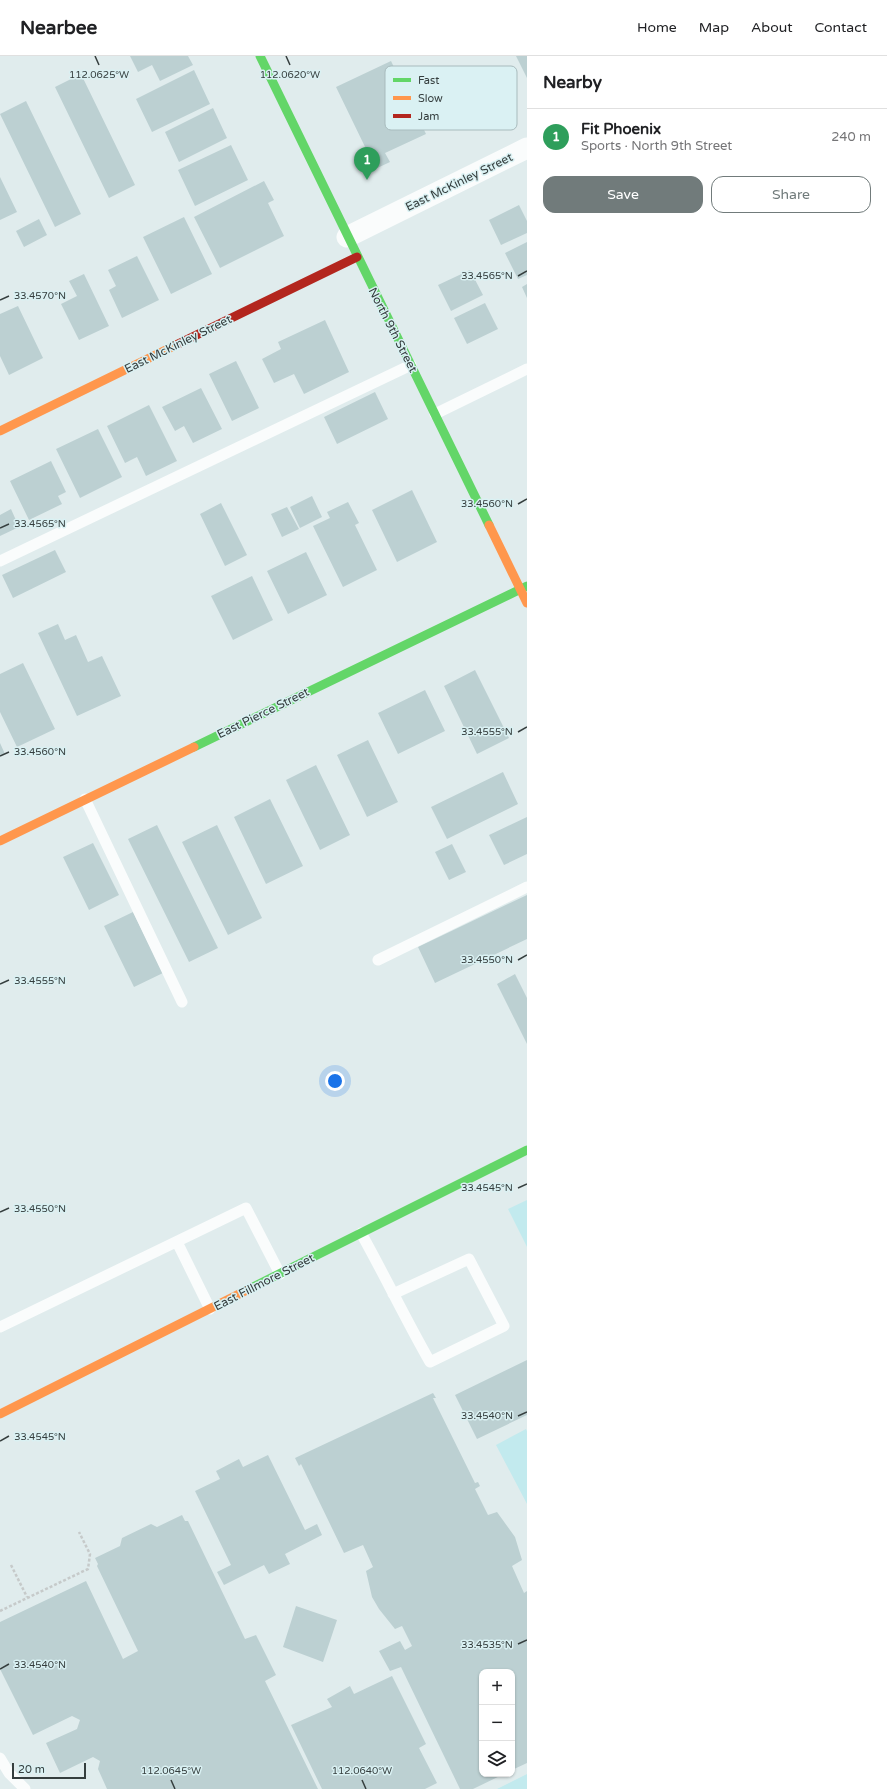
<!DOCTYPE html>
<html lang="en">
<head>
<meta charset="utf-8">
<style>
	:root { --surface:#fff; --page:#f2f2f2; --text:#202124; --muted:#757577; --line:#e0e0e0; --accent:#717b7b }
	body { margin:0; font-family:"Varela Round",sans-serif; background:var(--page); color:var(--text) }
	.controls { position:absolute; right:12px; bottom:12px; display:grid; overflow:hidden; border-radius:8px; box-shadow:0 1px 3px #0004 }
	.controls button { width:36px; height:36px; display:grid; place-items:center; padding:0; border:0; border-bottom:1px solid var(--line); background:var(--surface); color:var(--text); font:20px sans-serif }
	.scale { position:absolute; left:12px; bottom:10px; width:74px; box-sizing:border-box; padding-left:4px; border:2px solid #353e3e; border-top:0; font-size:11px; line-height:14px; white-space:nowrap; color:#353e3e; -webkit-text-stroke:3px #daf1f3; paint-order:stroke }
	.you { position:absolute; left:335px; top:1025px; width:14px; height:14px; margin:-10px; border:3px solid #fff; border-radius:50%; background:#1a73e8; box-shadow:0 0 0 6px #1a73e833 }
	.badge { display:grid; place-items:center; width:26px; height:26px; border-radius:50%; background:var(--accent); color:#fff; font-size:13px; font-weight:700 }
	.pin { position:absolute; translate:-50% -33px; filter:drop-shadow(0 1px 2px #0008) }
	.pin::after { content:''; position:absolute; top:21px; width:14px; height:12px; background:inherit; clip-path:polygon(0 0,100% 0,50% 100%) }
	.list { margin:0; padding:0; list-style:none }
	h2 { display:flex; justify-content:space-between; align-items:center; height:52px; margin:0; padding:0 16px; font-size:17px }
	h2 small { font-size:13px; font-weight:400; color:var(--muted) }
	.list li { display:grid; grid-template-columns:26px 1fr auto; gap:12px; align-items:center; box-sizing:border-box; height:56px; padding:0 16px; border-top:1px solid var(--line) }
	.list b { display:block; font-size:15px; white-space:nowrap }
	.list p { margin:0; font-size:13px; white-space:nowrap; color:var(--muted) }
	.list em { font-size:13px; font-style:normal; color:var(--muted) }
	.actions { display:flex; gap:8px; padding:12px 16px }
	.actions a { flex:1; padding:9px 0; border:1px solid var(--accent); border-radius:12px; text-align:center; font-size:14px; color:var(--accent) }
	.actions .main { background:var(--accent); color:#fff }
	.icon { flex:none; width:22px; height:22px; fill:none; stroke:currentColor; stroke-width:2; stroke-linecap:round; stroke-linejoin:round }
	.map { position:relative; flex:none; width:527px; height:1733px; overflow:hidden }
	header { display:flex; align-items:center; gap:24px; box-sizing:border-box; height:56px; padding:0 20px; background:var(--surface); border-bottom:1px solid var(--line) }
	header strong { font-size:19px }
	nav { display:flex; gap:22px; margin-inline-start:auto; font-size:14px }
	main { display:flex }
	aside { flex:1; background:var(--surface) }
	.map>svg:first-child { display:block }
</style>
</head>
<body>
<header>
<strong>Nearbee</strong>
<nav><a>Home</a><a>Map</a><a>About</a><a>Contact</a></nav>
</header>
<main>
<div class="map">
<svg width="527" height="1733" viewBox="0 0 527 1733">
	<rect width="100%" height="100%" fill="#e0eced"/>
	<!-- green -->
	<path fill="#c2eaee" d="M527 1144V1191L508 1153Z
		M526 1373 527 1375V1448L496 1389Z
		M527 1718V1733H497Z"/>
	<!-- building -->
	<path fill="#bcd0d2" d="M130 0H188L193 9 160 25 152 9 138 16Z
		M516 0H527V22Z
		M391 5 426 78 385 97 390 106 373 114 366 98 368 97 336 31Z
		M194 14 210 48 152 76 136 43Z
		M81 18 135 129 109 142 55 31Z
		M26 45 81 158 55 171 0 58Z
		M213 52 227 82 179 106 165 76Z
		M231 89 248 124 195 150 178 114Z
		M0 121 17 156 0 164Z
		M264 125 274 144 268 147 284 180 220 212 194 161Z
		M519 149 527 165V177L501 189 489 164Z
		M184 161 212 218 171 238 143 181Z
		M39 163 47 179 24 191 16 175Z
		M527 186V219L518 223 505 197Z
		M137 200 159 244 122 262 109 234 116 230 108 214Z
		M470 214 483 239 451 255 438 229Z
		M84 218 109 270 79 284 61 248 77 240 69 225Z
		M527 228V242L522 231Z
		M485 247 498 273 467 288 454 262Z
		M18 250 43 302 9 319 0 300V258Z
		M325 264 349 316 304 338 294 318 274 327 262 303 281 293 278 286Z
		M236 305 259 352 232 365 209 318Z
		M201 332 222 373 193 387 184 370 175 375 162 351Z
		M375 336 388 363 337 388 324 361Z
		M149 349 177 405 146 420 137 401 125 407 107 370Z
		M98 373 122 421 80 442 56 393Z
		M51 405 66 436 58 440 62 448 29 464 10 425Z
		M412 434 437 486 397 506 372 454Z
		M312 440 322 461 300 472 290 451Z
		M348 446 359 467 355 469 377 514 343 531 313 470 330 462 327 456Z
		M221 447 247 499 225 510 200 458Z
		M287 451 299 473 282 481 271 458Z
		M11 453 19 471 0 480V459Z
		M55 494 66 516 13 542 2 519Z
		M306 496 327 539 288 558 267 515Z
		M252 520 273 564 233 584 211 540Z
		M58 568 65 584 76 579 88 606 102 600 121 640 77 660 38 577Z
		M23 607 55 673 17 691 0 656V618Z
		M475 614 509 682 477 698 444 630Z
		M425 634 445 675 398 698 378 657Z
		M368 684 398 746 367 761 337 699Z
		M0 687 5 698 0 700Z
		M316 709 350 779 320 794 286 724Z
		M503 716 518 748 447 783 431 751Z
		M270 743 303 810 266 828 234 761Z
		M527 761V798L504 809 489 779Z
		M157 769 218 892 189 906 128 783Z
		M217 769 262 862 228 879 182 786Z
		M93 787 119 839 89 854 63 801Z
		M452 788 466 816 449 824 435 796Z
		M527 839V883L435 927 418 891Z
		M133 856 163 917 134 931 104 870Z
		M515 918 527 942V988L497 928Z
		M527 1304V1359L477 1383 455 1339Z
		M433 1337 436 1342H433L475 1427 478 1426 480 1430 475 1433 488 1459 497 1456 515 1481 522 1504 512 1510 524 1537 527 1535V1707L512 1714V1616H482V1718H504L473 1733H460L401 1611 390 1615 379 1595 400 1585 405 1594 412 1590 402 1570 395 1573 379 1553 372 1541 366 1515 373 1511 363 1489 344 1497 301 1408 299 1410 295 1402Z
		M268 1399 305 1474 317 1468 322 1479 285 1498 290 1508 269 1518 264 1509 224 1529 217 1516 231 1509 195 1435 220 1423 216 1415 239 1403 243 1411Z
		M182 1459 185 1465H188L245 1583 256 1579 276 1619 265 1625 318 1733H107L98 1713 100 1705 93 1701 60 1717 46 1687 77 1673 80 1664 72 1660 33 1679 0 1613V1566L86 1525 123 1603 138 1595 97 1510 98 1508 95 1502 120 1490 122 1482 151 1468 157 1471Z
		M296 1550 337 1564 323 1606 283 1591Z
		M392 1620 426 1688 419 1692 437 1727 425 1733H322L291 1669 332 1651 327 1643 350 1630 354 1638Z"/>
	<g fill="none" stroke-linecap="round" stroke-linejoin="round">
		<!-- path -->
		<path stroke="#c6caca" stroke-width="2.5" stroke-dasharray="3 2" stroke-linecap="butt" d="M11 1509 27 1541
			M0 1555 88 1513 90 1498 79 1476"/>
		<!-- lane -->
		<path stroke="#fafcfc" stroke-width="11" d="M435 358 527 313
			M0 505 411 309
			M85 743 182 946
			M378 904 527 831
			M361 1177C385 1220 406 1264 430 1306L504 1270 469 1203 393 1238
			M177 1186 210 1253
			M0 1271 246 1152 280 1218
			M0 1702 9 1717 25 1733"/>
		<!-- street -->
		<path stroke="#fafcfc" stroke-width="21" d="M347 181 527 92"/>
		<!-- fast -->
		<path stroke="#63d668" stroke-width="9" d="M260 0 489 469
			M194 691 527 530
			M249 1233 527 1094"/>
		<!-- slow -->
		<path stroke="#ff974d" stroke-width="9" d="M0 375 178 288
			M489 469 527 547
			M0 785 194 691
			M0 1358 249 1233"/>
		<!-- jam -->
		<path stroke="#b3261e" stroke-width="9" d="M178 288 357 201"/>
	</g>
	<!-- ticks -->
	<path fill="none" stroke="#353e3e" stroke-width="1.5" d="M95 0 99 9M286 0 290 9M518 220 527 215M0 244 9 240M518 448 527 443M0 472 9 468M518 676 527 671M0 700 9 696M518 904 527 899M0 928 9 924M518 1132 527 1128M0 1156 9 1152M518 1360 527 1356M0 1385 9 1380M518 1588 527 1584M0 1613 9 1608M171 1724 175 1733M362 1724 366 1733"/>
	<g text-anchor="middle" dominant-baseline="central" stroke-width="3" stroke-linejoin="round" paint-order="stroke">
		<!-- street labels -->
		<g font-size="12" fill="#353e3e" stroke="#daf1f3">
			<text transform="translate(459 126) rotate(-26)">East McKinley Street</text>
			<text transform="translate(393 274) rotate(63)">North 9th Street</text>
			<text transform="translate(178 288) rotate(-26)">East McKinley Street</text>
			<text transform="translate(263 657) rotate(-26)">East Pierce Street</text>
			<text transform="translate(264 1226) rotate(-27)">East Fillmore Street</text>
		</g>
	</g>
	<!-- legend -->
	<rect x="385" y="10" width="132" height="64" rx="6" fill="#daf1f3" stroke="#a8bbbd" stroke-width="1"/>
	<rect x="393" y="22" width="18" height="4" fill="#63d668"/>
	<rect x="393" y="40" width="18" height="4" fill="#ff974d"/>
	<rect x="393" y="58" width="18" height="4" fill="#b3261e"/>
	<g font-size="11" fill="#353e3e">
		<text x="418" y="28">Fast</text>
		<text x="418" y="46">Slow</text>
		<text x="418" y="64">Jam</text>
	</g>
	<g font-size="10" text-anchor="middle" fill="#353e3e" stroke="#daf1f3" stroke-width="3" stroke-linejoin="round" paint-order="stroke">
		<text x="99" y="22">112.0625°W</text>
		<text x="290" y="22">112.0620°W</text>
		<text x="487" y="223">33.4565°N</text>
		<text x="40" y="243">33.4570°N</text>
		<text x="487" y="451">33.4560°N</text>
		<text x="40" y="471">33.4565°N</text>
		<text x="487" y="679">33.4555°N</text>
		<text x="40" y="699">33.4560°N</text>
		<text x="487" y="907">33.4550°N</text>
		<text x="40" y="928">33.4555°N</text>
		<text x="487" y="1135">33.4545°N</text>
		<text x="40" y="1156">33.4550°N</text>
		<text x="487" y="1363">33.4540°N</text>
		<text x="40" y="1384">33.4545°N</text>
		<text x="487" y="1592">33.4535°N</text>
		<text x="40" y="1612">33.4540°N</text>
		<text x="171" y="1718">112.0645°W</text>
		<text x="362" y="1718">112.0640°W</text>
	</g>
</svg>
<div class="controls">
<button>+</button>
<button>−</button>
<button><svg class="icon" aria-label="layers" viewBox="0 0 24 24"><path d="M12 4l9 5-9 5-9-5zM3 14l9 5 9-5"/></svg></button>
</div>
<div class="scale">20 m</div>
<div class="you"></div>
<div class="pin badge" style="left:367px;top:124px;background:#2e9e5b">1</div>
</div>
<aside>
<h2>Nearby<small></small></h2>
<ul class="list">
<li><span class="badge" style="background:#2e9e5b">1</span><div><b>Fit Phoenix</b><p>Sports · North 9th Street</p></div><em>240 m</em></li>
</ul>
<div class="actions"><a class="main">Save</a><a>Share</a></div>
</aside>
</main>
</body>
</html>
